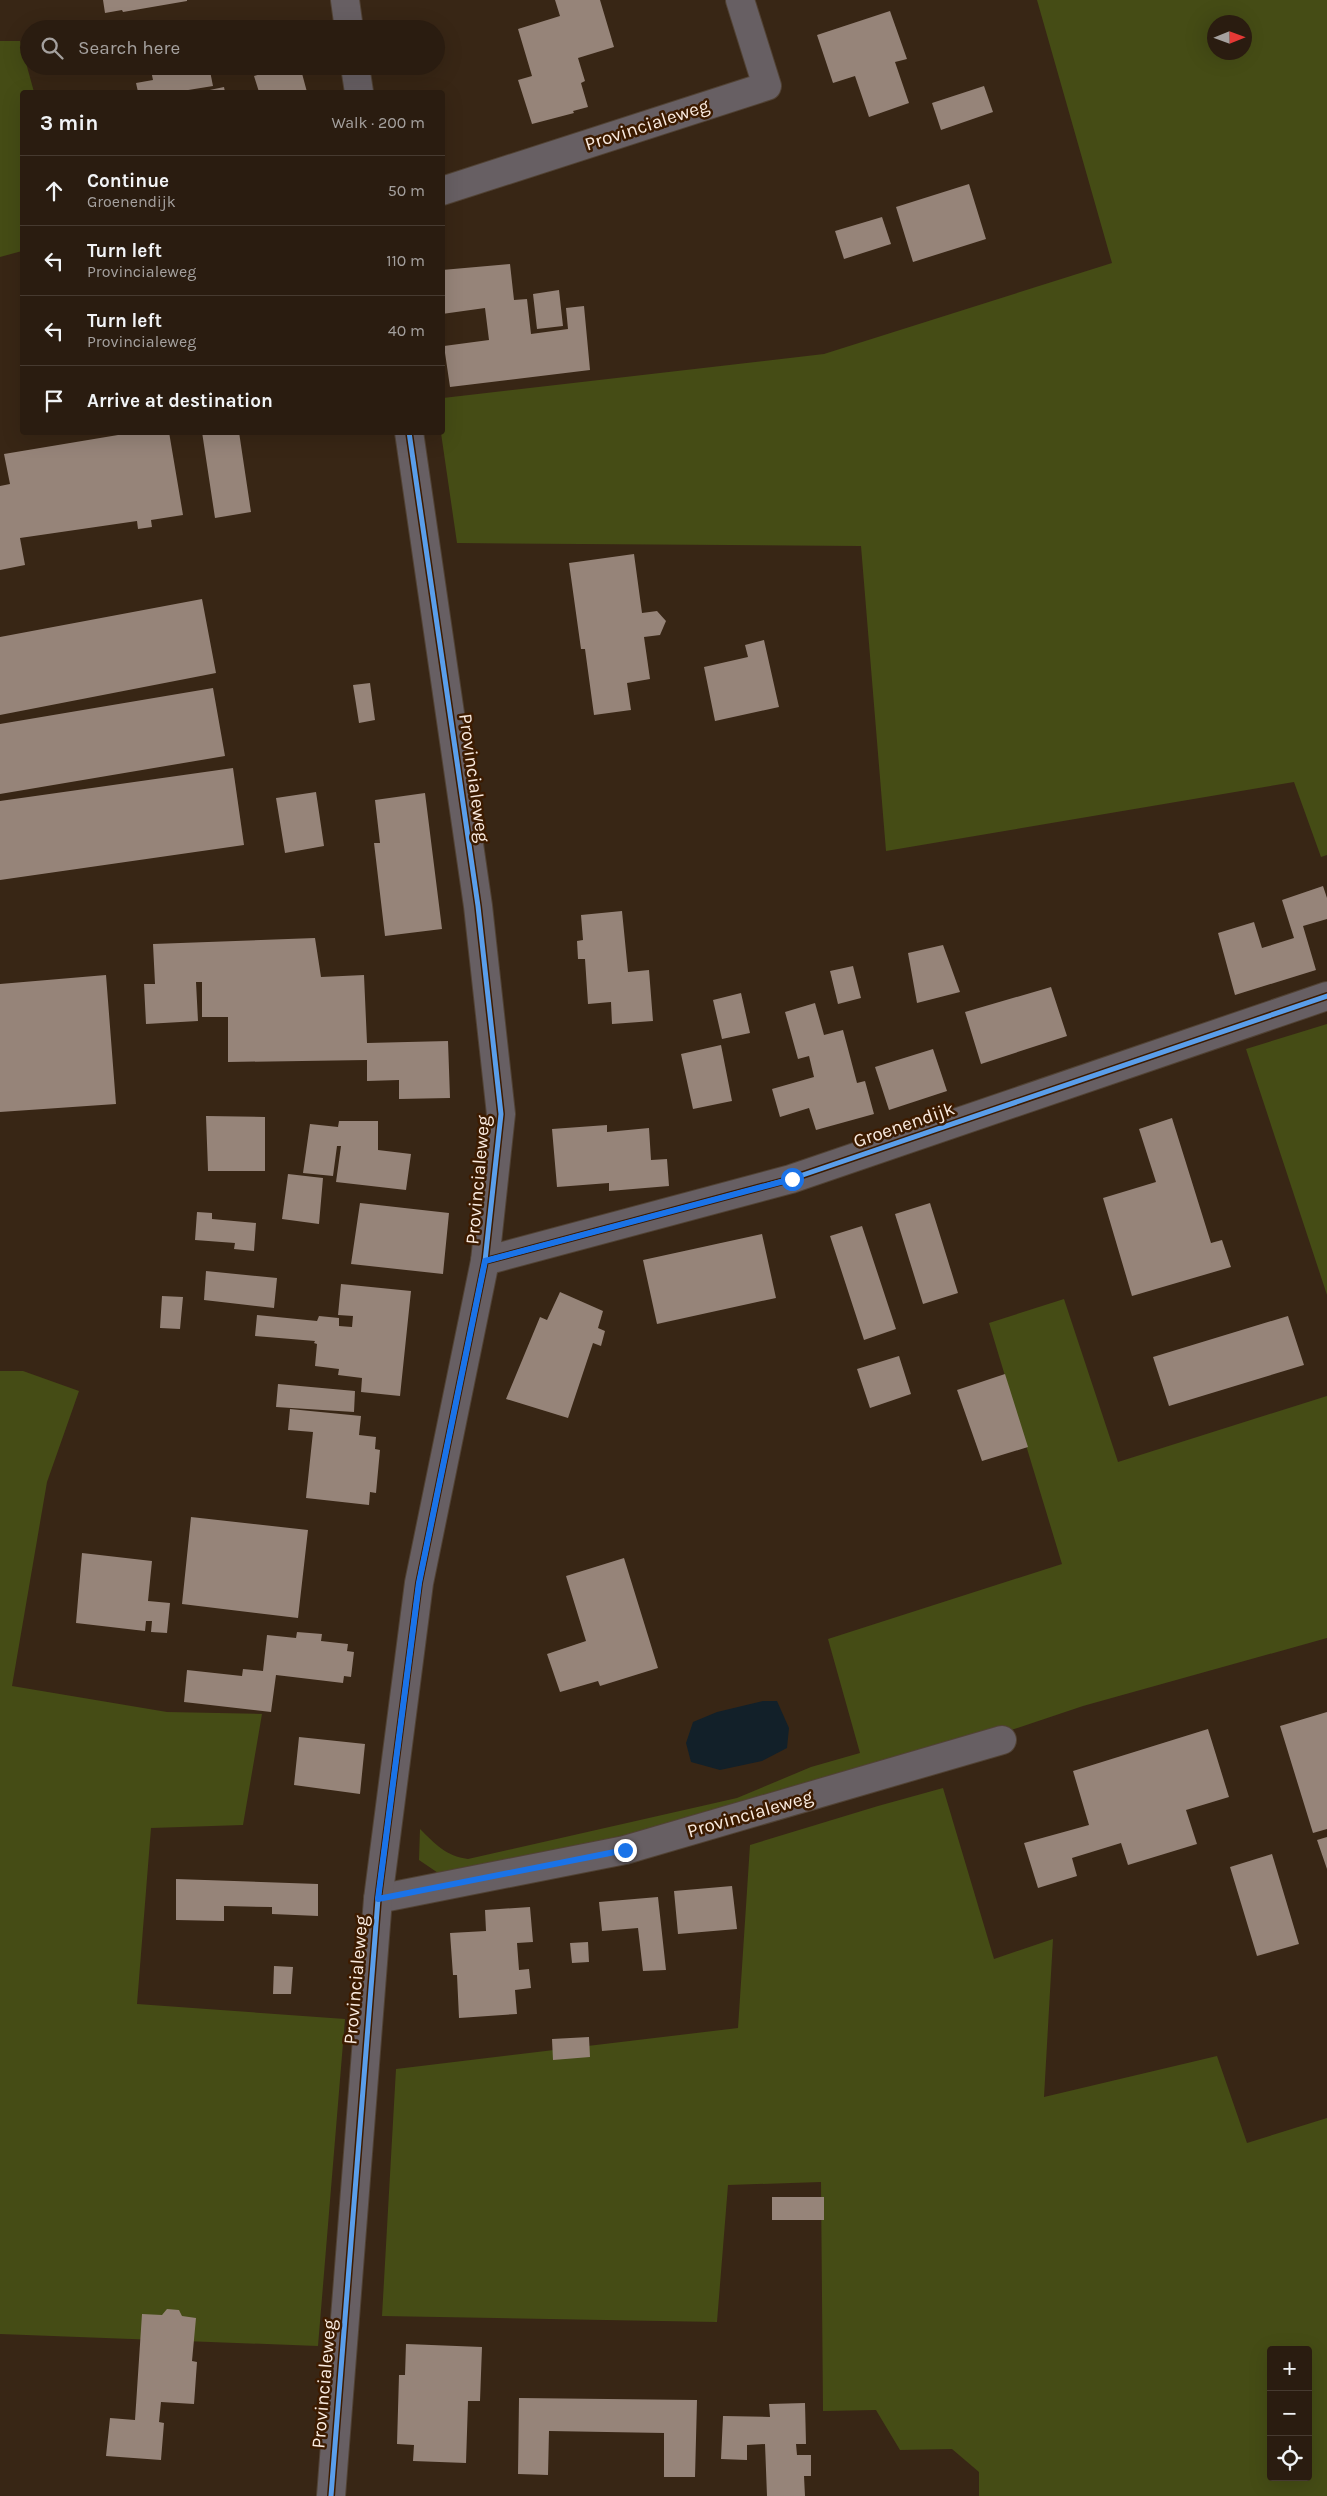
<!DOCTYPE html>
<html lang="en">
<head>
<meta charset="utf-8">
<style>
	:root { --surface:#2a1c10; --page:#36291e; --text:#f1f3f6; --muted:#a5a19f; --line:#463a30 }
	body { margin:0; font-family:Karla,sans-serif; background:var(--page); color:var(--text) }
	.controls { position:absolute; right:15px; bottom:15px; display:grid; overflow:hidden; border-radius:5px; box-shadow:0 5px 20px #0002 }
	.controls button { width:45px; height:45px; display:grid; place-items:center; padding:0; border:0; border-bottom:1px solid var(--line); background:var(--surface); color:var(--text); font:25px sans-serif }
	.compass { position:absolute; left:1207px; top:15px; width:45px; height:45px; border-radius:50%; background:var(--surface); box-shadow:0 5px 20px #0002; rotate:89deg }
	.stop { position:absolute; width:15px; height:15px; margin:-11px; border:4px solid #1a73e8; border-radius:50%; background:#fff }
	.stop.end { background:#1a73e8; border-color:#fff; box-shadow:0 1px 5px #0008 }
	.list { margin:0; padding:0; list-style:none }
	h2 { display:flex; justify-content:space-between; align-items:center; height:65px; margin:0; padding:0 20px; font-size:21px }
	h2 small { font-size:16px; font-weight:400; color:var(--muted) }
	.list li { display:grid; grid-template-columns:32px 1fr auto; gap:15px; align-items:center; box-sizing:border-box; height:70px; padding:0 20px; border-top:1px solid var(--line) }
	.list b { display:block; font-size:19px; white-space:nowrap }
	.list p { margin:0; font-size:16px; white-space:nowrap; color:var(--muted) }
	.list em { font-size:16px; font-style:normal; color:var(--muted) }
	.icon { flex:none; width:28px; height:28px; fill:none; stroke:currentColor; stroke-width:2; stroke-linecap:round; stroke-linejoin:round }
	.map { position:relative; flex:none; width:1327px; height:2496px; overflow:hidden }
	.search { position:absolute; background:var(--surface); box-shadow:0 5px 20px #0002; left:20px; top:20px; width:425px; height:55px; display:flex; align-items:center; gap:12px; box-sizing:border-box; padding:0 18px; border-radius:28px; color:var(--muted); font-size:19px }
	.panel { position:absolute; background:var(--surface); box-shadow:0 5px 20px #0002; left:20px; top:90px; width:425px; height:345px; border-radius:5px }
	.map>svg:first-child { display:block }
</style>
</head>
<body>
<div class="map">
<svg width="1327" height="2496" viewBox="0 0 1327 2496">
	<rect width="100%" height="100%" fill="#382615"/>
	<!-- green -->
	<path fill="#454c15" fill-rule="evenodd" d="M1037 0H1327V855L1321 857 1294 782 886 851 861 546 457 543 441 433 443 398 824 354 1112 263ZM1214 22H1244V52H1214Z
		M0 41H20L34 92H22V251L0 257Z
		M1327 1024V1295L1246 1049Z
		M1064 1299 1118 1462 1327 1396V1638L1083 1706 744 1820 447 1879 419 1860 420 1829C435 1844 446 1856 468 1859L737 1798 811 1767 860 1753 828 1639 1062 1564 989 1323Z
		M0 1371H23L79 1391 47 1482 12 1686 167 1712 262 1714 243 1825 151 1828 137 2004 345 2019 318 2346 0 2334Z
		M943 1788 994 1959 1053 1939 1044 2097 1217 2056 1247 2143 1327 2118V2496H979V2472L952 2449 900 2450 876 2410 823 2411 821 2182 728 2185 717 2322 382 2316 396 2069 738 2028 750 1845 878 1806ZM1271 2350H1308V2477H1271Z"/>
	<!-- water -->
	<path fill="#122029" d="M763 1701H777L789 1728 787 1748 762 1761 720 1770 691 1762 686 1743 693 1722 717 1712Z"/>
	<!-- building -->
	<path fill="#968479" d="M103 0H187V1L123 12 122 10 105 13Z
		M555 0H600L614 47 578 58 585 81 581 83 588 107 573 111 574 113 532 124 518 80 532 76 518 29 560 16Z
		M890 11 907 59 895 62 909 103 869 117 855 76 833 83 817 35Z
		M208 25V29H195V28Z
		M150 66H209L213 86 176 92H138L136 83 153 80Z
		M288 66H300L307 92H259L254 76Z
		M984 86 993 112 941 130 932 103Z
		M224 87 225 92H200Z
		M969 184 986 239 913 262 896 207Z
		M882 217 891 244 844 259 835 231Z
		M510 264 514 300 527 299 531 334 568 329 566 308 584 306 590 370 450 387 444 346 489 340 485 308 442 314V270Z
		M559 290 563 326 537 329 533 294Z
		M136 432H169L183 515 151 520 152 527 138 529 137 521 20 538 25 565 0 570V486L10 484 4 454Z
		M202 432H239L251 512 215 518Z
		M634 554 642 613 657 611 666 621 660 635 644 637 650 679 627 683 631 710 594 715 585 649H581L569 563Z
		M202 599 216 673 0 715V637Z
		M764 640 779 707 715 721 704 667 748 657 745 645Z
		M370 683 375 720 359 723 353 685Z
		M213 688 225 756 0 794V724Z
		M233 768 244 845 0 880V801Z
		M316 792 324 846 285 853 276 798Z
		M425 793 442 929 385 936 374 843H380L375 800Z
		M1323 886 1327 898V919L1303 926 1316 970 1235 995 1218 933 1254 922 1262 948 1294 938 1282 900Z
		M622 911 628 972 649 970 653 1021 612 1024 611 1002 588 1004 585 959H578L577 941 583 940 581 915Z
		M315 938 321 977 364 975 367 1043 448 1041 450 1098 399 1099V1080L367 1081V1060L228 1062V1017H202V982H196L198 1021 146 1024 144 984H155L153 944Z
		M943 945 960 992 917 1003 908 953Z
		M853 966 861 998 838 1004 830 971Z
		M106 975 116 1104 0 1112V984Z
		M1051 987 1067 1036 981 1064 965 1012Z
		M741 993 750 1033 722 1039 713 1000Z
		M815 1003 824 1035 843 1030 857 1083 865 1081 874 1114 816 1130 809 1108 780 1117 772 1089 814 1077 809 1056 798 1059 785 1012Z
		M721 1045 732 1101 693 1109 681 1054Z
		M933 1049 947 1091 889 1110 875 1067Z
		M206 1116 265 1117V1171H208Z
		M1172 1118 1211 1243 1222 1240 1231 1267 1132 1296 1103 1198 1156 1182 1139 1129Z
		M339 1121H378V1150L411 1154 406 1190 336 1182 341 1146H337L333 1176 303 1173 310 1124 338 1127Z
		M607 1125V1132L649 1128 651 1160 667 1159 669 1186 609 1191V1183L557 1187 552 1129Z
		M288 1174 323 1178 319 1224 282 1219Z
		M360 1203 449 1213 443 1274 351 1264Z
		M930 1203 958 1293 923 1304 895 1214Z
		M197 1212 212 1213V1219L256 1223 254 1251 234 1249 235 1243 195 1240Z
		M862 1226 896 1329 864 1340 830 1236Z
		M762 1234 776 1298 657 1324 643 1260Z
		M206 1271 277 1278 274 1308 204 1300Z
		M341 1284 411 1291 400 1396 361 1392 362 1378 338 1375 339 1369 315 1366 317 1344 314 1343 315 1341 255 1336 257 1315 317 1321 319 1316 339 1318V1326L352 1327 353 1316 338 1315Z
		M560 1292 603 1311 598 1328 605 1331 601 1346 593 1343 568 1418 506 1399 540 1317 547 1320Z
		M162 1296 183 1297 180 1329 160 1328Z
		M1288 1316 1304 1365 1169 1406 1153 1357Z
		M899 1356 911 1394 870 1408 857 1369Z
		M1005 1374 1028 1447 982 1461 957 1390Z
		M278 1384 355 1391 354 1412 276 1407Z
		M290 1409 361 1416 359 1435 376 1437 375 1449 380 1450 376 1493 370 1492 369 1505 306 1498 313 1432 288 1430Z
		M191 1517 308 1530 298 1618 182 1604Z
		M82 1553 152 1561 148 1601 170 1603 167 1633 151 1632 152 1621H146L145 1631 76 1623Z
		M624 1558 658 1668 600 1686 598 1681 560 1692 547 1654 586 1641 566 1576Z
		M297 1632 322 1634 321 1641 348 1644 347 1651 354 1652 351 1677 344 1676 343 1683 276 1675 271 1712 184 1702 187 1670 242 1676 243 1669 263 1671 267 1635 296 1638Z
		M1327 1712V1829L1313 1833 1280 1726Z
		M1208 1729 1229 1797 1186 1810 1197 1844 1128 1865 1121 1843 1072 1858 1077 1876 1038 1888 1024 1843 1089 1825 1073 1771Z
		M299 1737 365 1744 360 1794 294 1785Z
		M1327 1837V1869L1317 1840Z
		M1272 1854 1299 1944 1257 1956 1230 1867Z
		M176 1879 318 1884V1916L272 1914V1907L224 1906V1921L176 1920Z
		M732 1886 737 1929 678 1934 674 1891Z
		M658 1897 666 1970 643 1971 638 1928 602 1931 599 1902Z
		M530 1907 533 1942 517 1943 519 1970 529 1969 531 1988 515 1990 517 2014 459 2018 457 1975H453L450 1933 486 1931 485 1910Z
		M588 1942 589 1962 572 1963 570 1943Z
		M274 1966 293 1967 291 1994H273Z
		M589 2037 590 2057 553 2060 552 2039Z
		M772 2197H824V2220H772Z
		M167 2309 179 2310 182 2316 196 2318 192 2361 197 2362 194 2404 161 2402 159 2422 164 2423 161 2460 106 2456 110 2418 135 2420 142 2314 162 2315Z
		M406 2344 482 2347 480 2401H468L466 2463 413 2461 414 2445 397 2444 399 2375H405Z
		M519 2398 697 2400 695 2477H664V2433L549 2431 548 2475 518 2474Z
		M805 2403 806 2444H796L797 2455H811V2476H804L805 2496H767L765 2444 747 2445V2460L721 2459 723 2416 770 2417 769 2404Z"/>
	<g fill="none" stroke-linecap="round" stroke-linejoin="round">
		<defs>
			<path id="minor" d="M442 191 767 86 740 0
				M485 1261 791 1179 1327 996
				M378 1899 625 1850 1002 1740"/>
			<path id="tertiary" d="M345 0 349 29
				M355 66 359 92
				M331 2496 378 1899 419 1583 485 1261 501 1114 478 906 409 432"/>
		</defs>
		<!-- minor casing -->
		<use href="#minor" stroke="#514234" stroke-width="30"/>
		<!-- tertiary casing -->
		<use href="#tertiary" stroke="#514234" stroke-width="30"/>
		<!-- minor -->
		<use href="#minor" stroke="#675f63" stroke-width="28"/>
		<!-- tertiary -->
		<use href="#tertiary" stroke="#675f63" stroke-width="28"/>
		<defs>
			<path id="cycleway" d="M485 1261 791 1179 1327 996
				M331 2496 378 1899 419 1583 485 1261 501 1114 478 906 409 432"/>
		</defs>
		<!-- cycleway casing -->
		<use href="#cycleway" stroke="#3c1b00" stroke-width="8"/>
		<!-- cycleway -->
		<use href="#cycleway" stroke="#5a9eea" stroke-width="5"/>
	</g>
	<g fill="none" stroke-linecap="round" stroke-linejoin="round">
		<!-- route -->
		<path stroke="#1a73e8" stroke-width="6" d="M625 1850 378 1899 419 1583 485 1261 792 1179"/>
	</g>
	<g text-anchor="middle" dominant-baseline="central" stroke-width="5" stroke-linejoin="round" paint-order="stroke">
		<!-- street labels -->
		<g font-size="19" fill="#faebe0" stroke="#3c1b00">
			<text transform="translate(647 125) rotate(-18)">Provincialeweg</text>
			<text transform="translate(474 778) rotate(82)">Provincialeweg</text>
			<text transform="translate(904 1125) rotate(-19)">Groenendijk</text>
			<text transform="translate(478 1180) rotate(-85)">Provincialeweg</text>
			<text transform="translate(750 1814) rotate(-16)">Provincialeweg</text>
			<text transform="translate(356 1980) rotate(-85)">Provincialeweg</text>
			<text transform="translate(324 2384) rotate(-85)">Provincialeweg</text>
		</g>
	</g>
</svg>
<div class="controls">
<button>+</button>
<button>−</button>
<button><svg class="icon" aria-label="locate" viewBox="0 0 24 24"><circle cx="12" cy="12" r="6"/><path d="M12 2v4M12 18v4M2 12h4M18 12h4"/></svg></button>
</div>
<svg class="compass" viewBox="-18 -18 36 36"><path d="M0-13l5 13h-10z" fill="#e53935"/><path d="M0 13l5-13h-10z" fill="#a5a19f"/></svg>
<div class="stop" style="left:792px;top:1179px"></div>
<div class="stop end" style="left:625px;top:1850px"></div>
<div class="search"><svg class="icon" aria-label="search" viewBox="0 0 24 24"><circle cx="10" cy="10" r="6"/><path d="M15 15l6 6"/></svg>Search here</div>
<section class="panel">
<h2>3 min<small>Walk · 200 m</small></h2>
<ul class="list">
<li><svg class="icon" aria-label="ahead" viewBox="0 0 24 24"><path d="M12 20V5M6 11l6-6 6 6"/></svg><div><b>Continue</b><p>Groenendijk</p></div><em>50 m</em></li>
<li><svg class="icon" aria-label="left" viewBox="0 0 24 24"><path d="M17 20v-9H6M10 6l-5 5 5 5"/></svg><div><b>Turn left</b><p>Provincialeweg</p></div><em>110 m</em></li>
<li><svg class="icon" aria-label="left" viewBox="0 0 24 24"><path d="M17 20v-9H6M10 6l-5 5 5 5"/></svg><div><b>Turn left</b><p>Provincialeweg</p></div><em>40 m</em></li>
<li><svg class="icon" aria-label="arrive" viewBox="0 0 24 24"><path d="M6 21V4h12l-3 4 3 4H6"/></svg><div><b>Arrive at destination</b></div></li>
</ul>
</section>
</div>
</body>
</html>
